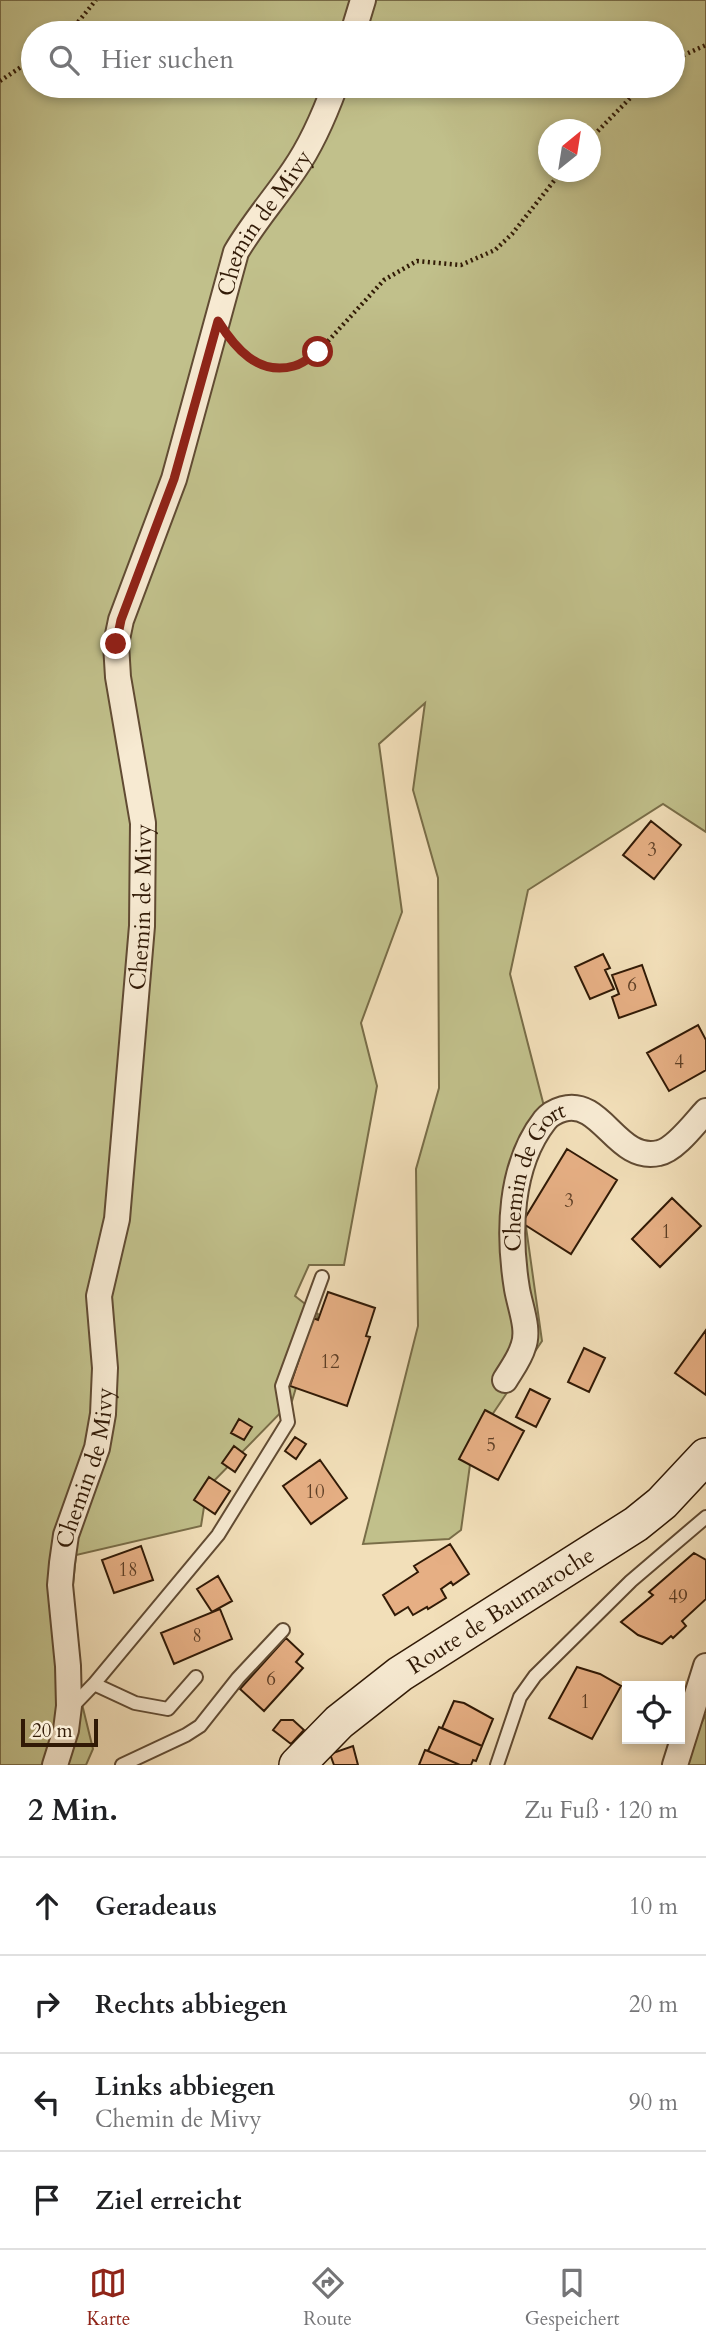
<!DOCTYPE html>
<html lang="de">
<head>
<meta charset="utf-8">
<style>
	:root { --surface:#fff; --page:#f2f2f2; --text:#202124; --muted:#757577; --line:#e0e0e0; --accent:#8f2418 }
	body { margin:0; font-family:Cardo,serif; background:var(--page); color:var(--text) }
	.controls { position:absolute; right:21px; bottom:21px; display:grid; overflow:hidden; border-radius:0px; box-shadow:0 4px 10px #0003 }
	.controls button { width:63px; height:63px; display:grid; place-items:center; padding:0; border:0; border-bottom:2px solid var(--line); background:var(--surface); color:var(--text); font:35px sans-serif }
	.compass { position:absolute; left:538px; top:119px; width:63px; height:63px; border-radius:50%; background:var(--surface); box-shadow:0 4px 10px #0003; rotate:30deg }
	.scale { position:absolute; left:21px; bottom:18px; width:77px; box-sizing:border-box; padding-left:7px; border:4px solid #311a06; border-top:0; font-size:19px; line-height:24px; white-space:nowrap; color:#311a06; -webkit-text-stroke:5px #f7ead2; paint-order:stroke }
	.stop { position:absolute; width:21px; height:21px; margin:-16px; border:5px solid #8f2418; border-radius:50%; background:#fff }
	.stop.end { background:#8f2418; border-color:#fff; box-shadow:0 2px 7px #0008 }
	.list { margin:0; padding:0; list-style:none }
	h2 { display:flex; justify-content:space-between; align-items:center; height:91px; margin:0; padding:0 28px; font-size:30px }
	h2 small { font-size:23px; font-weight:400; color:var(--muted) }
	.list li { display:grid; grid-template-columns:46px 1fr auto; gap:21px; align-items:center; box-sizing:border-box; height:98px; padding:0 28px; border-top:2px solid var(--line) }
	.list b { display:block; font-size:26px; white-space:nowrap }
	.list p { margin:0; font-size:23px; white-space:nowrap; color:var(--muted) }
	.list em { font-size:23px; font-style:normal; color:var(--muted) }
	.icon { flex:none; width:38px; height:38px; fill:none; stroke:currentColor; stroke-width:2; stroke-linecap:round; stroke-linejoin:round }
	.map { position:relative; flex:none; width:706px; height:1765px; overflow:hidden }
	.search { position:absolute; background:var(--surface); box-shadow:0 4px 10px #0003; left:21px; right:21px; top:21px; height:77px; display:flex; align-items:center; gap:18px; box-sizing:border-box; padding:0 24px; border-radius:38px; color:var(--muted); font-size:26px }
	.sheet { height:483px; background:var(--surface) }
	nav { display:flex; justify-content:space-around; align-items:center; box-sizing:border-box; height:98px; border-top:2px solid var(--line); background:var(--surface); font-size:19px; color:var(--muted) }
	nav a { display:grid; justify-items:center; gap:4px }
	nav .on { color:var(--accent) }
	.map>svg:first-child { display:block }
</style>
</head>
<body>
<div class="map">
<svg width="706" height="1765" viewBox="0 0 706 1765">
	<rect width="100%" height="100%" fill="#f2dfb9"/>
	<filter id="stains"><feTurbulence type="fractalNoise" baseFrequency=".00286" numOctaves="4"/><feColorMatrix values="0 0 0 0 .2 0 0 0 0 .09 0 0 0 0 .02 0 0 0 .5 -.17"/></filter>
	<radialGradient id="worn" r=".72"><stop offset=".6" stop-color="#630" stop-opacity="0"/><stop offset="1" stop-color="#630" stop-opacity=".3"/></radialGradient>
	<!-- green -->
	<path fill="#c1c08b" stroke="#796d48" stroke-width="2" fill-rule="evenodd" d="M0 0H706V832L663 804 528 890 510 974 547 1118 519 1177 542 1341 473 1443 461 1530 449 1539 363 1544 418 1326 416 1169 439 1088 438 878 413 790 425 703 379 744 402 912 361 1023 377 1086 344 1265H309L295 1296 318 1314 292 1401 207 1488 201 1526 76 1555 67 1643 93 1749 86 1765H0ZM33 33H673V86H33ZM548 130H590V172H548Z
		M706 1714V1765H687L698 1730Z"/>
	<!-- building -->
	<path fill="#e6af84" stroke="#311a06" stroke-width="2" d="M651 821 681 845 654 879 623 855Z
		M603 954 610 968 605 970 614 989 590 999 575 967Z
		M642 965 656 1005 619 1018 612 997 619 994 612 975Z
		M698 1025 706 1040V1070L669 1091 647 1053Z
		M567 1149 617 1180 571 1254 522 1223Z
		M672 1198 701 1226 660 1267 632 1239Z
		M328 1292 375 1308 366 1336 370 1337 347 1406 290 1386 313 1318 318 1320Z
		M706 1330V1395L675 1373Z
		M584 1348 605 1358 589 1392 568 1382Z
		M530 1389 550 1399 536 1427 516 1417Z
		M485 1410 524 1431 498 1480 459 1459Z
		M239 1419 252 1427 244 1440 231 1433Z
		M295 1437 306 1444 296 1459 285 1451Z
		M234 1446 246 1455 235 1472 222 1463Z
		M320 1460 347 1498 311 1524 283 1486Z
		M209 1477 230 1491 215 1514 194 1500Z
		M450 1544 469 1574 453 1585 451 1582 441 1589 446 1598 428 1609 427 1607 413 1615 408 1607 395 1615 383 1595 418 1572 414 1566Z
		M141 1546 153 1580 114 1593 102 1560Z
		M694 1553 706 1560V1599L682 1621 686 1626 673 1638 671 1636 662 1644 638 1635 621 1622 653 1595 649 1592Z
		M218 1576 232 1601 212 1612 197 1589Z
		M220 1609 232 1639 174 1664 161 1633Z
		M286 1638 303 1654 296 1662 303 1668 264 1711 240 1689Z
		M577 1667 600 1674 621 1686 592 1739 549 1718Z
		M454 1701 464 1703 493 1719 482 1746 442 1728Z
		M281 1720H293L304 1730 291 1744 273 1730Z
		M439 1727 482 1746 476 1761 473 1760 471 1765H460L428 1751Z
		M353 1746 358 1765H334L330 1754Z
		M425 1750 428 1751 460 1765H419Z"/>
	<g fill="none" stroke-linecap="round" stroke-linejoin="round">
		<defs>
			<path id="lane" d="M196 1677 168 1709 135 1703 94 1684 218 1535 288 1422 282 1386 322 1277
				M70 1709 94 1684
				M122 1765 186 1735 200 1726 238 1678 283 1630
				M497 1765 520 1697 535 1676 631 1581 706 1517"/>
			<g id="street">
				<path d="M353 33 363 0"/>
				<path id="s1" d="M505 1380C511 1370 520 1358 523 1347 530 1330 520 1307 517 1289 508 1234 509 1166 545 1120 549 1115 556 1111 563 1109 602 1098 617 1163 659 1153 675 1150 695 1123 706 1111"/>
				<path id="s2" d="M55 1765 66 1730 69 1706 68 1666 60 1585 62 1563 66 1535 97 1448 103 1414 105 1368 99 1296 117 1219 142 926 143 823 118 677 116 644 121 620 174 479 236 252C253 223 275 198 294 170 312 144 324 116 335 86"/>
				<path d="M675 1765 706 1666"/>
			</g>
			<g id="secondary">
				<path id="s3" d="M297 1765 339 1722 400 1674 636 1524 662 1503 706 1456"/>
			</g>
		</defs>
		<!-- lane casing -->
		<use href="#lane" stroke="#614b33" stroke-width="16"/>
		<!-- street casing -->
		<use href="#street" stroke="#614b33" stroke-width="28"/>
		<!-- secondary casing -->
		<use href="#secondary" stroke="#311a06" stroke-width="38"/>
		<!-- path -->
		<path stroke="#311a06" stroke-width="4.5" stroke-dasharray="2 3.5" stroke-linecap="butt" d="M66 33 74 27 96 0
			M673 60 706 45
			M0 81 33 59
			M590 139 642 86
			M234 345 251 361 275 368 295 366 318 352 384 280 417 261 461 265 495 250 512 234 561 172"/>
		<!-- lane -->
		<use href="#lane" stroke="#f7ead2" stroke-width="12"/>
		<!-- street -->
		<use href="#street" stroke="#f7ead2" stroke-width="24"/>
		<!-- secondary -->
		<use href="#secondary" stroke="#f7ead2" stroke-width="35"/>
	</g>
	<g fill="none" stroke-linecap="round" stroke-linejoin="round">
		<!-- route -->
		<path stroke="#8f2418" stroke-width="9" d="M116 644 121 620 174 479 218 321C235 348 258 376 294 366 302 364 311 357 318 352"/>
	</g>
	<g text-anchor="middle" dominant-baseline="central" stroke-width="5" stroke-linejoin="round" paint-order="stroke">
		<!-- number labels -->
		<g font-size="19" fill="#5e3f26">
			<text x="652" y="850">3</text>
			<text x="632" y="985">6</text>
			<text x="679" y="1062">4</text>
			<text x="569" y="1201">3</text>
			<text x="666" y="1232">1</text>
			<text x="330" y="1362">12</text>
			<text x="491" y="1445">5</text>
			<text x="315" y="1492">10</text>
			<text x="128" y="1570">18</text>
			<text x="678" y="1597">49</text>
			<text x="197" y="1636">8</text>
			<text x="271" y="1679">6</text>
			<text x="585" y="1702">1</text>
		</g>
		<!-- street labels -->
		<g font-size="23" fill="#311a06" stroke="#f7ead2">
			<text stroke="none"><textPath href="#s2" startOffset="1584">Chemin de Mivy</textPath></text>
			<text stroke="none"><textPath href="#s2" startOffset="870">Chemin de Mivy</textPath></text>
			<text stroke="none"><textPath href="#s1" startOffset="215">Chemin de Gort</textPath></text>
			<text stroke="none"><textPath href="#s2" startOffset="303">Chemin de Mivy</textPath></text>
			<text stroke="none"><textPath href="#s3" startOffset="257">Route de Baumaroche</textPath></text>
		</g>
	</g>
	<rect width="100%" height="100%" filter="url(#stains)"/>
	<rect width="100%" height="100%" fill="url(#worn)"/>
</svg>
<div class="controls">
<button><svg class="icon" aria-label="locate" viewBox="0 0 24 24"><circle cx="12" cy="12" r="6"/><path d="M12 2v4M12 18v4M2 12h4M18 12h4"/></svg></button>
</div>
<svg class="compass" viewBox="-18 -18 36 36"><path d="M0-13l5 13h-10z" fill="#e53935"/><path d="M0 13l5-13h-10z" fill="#757577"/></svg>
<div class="scale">20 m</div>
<div class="stop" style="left:318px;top:352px"></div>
<div class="stop end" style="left:116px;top:644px"></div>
<div class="search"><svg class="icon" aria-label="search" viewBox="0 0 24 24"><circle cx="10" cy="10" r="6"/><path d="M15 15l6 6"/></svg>Hier suchen</div>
</div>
<section class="sheet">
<h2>2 Min.<small>Zu Fuß · 120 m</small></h2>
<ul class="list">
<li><svg class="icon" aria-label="ahead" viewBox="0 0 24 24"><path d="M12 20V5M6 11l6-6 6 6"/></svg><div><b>Geradeaus</b></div><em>10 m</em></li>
<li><svg class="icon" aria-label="right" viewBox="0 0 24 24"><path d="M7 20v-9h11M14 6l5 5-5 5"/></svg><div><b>Rechts abbiegen</b></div><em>20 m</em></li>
<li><svg class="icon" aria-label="left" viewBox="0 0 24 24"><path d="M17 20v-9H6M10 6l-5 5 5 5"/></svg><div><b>Links abbiegen</b><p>Chemin de Mivy</p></div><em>90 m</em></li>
<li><svg class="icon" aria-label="arrive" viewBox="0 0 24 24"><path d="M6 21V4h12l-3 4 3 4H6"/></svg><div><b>Ziel erreicht</b></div></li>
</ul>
</section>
<nav>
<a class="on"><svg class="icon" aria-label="map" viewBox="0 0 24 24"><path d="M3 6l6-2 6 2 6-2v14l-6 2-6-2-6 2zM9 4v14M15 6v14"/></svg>Karte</a>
<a><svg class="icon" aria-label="directions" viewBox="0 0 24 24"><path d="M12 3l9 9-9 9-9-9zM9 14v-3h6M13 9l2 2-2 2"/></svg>Route</a>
<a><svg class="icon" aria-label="saved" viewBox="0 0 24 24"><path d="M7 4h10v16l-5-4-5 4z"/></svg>Gespeichert</a>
</nav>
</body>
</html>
